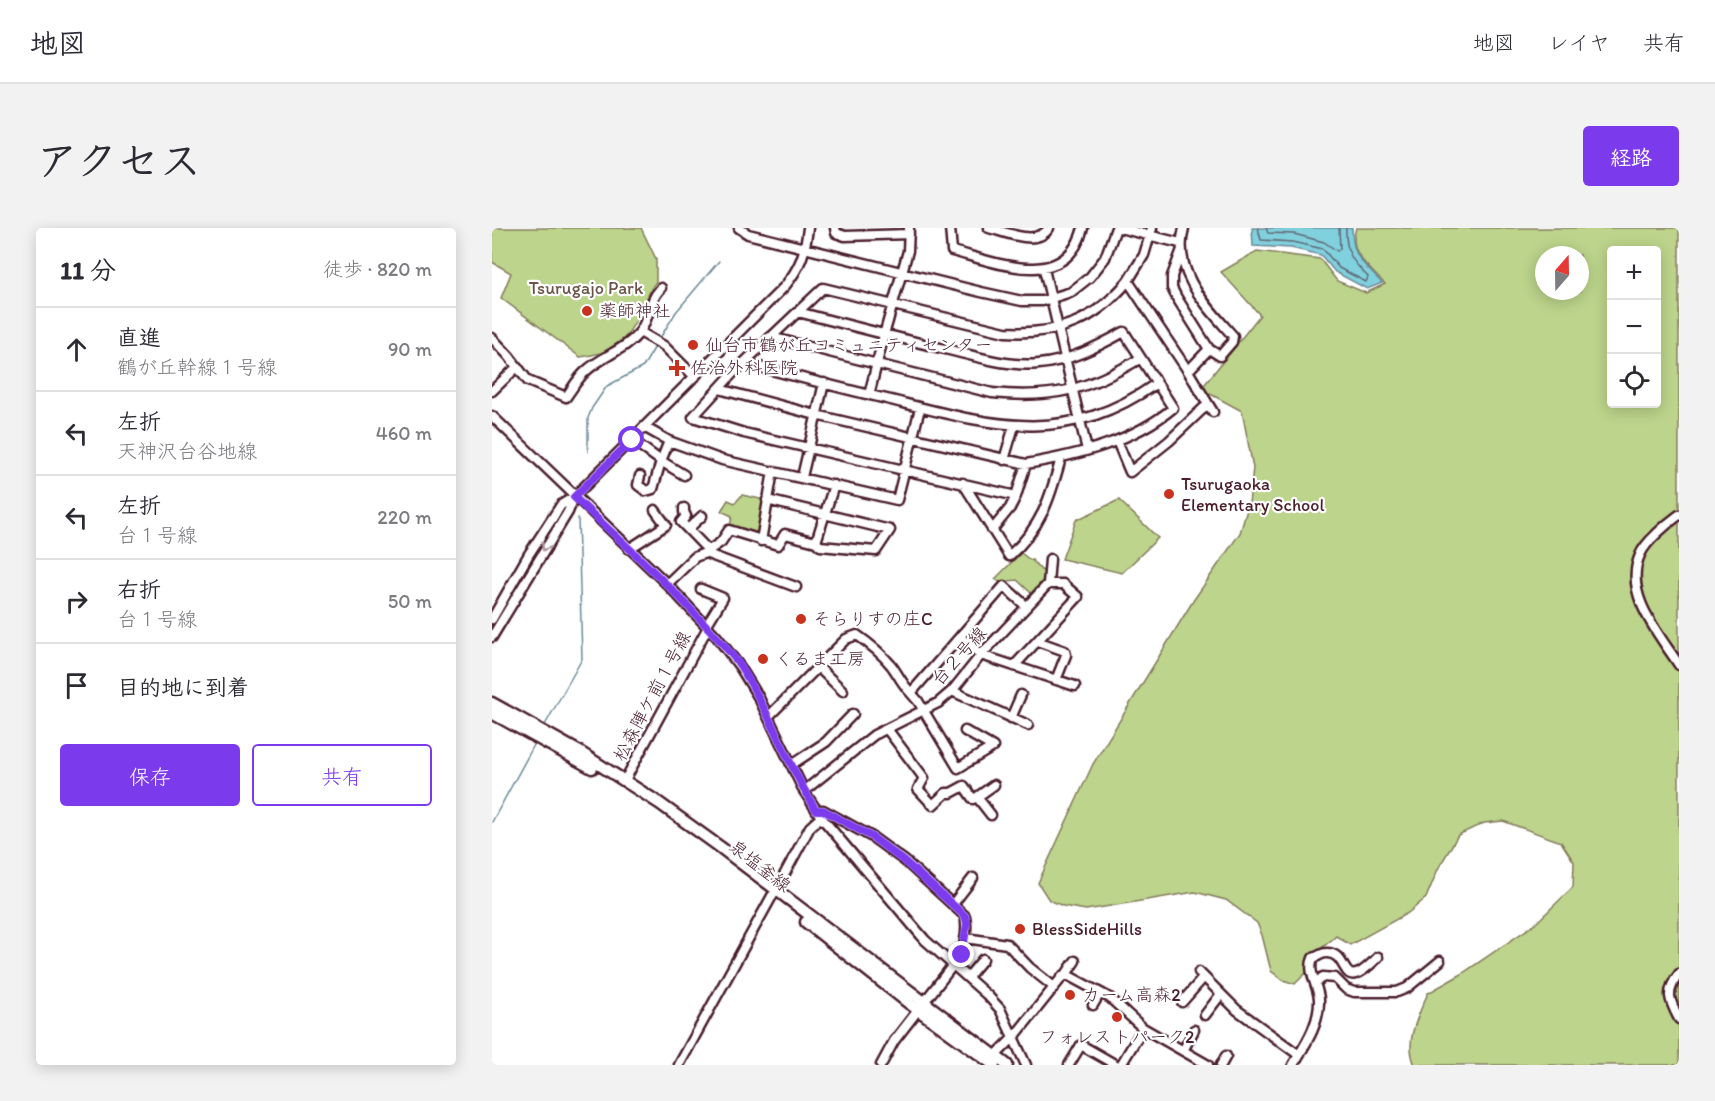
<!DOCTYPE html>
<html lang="ja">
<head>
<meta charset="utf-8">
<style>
	:root { --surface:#fff; --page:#f2f2f3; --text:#2b2b33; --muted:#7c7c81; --line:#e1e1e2; --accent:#7c3aed }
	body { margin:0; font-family:Itim,"Klee One",sans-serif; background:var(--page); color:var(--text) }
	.controls { position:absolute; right:18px; top:18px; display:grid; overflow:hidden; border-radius:6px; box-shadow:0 3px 15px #0003 }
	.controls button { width:54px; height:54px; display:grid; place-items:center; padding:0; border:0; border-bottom:2px solid var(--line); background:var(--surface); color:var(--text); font:30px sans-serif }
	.compass { position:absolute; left:1043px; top:18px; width:54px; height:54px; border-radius:50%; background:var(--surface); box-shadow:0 3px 15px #0003; rotate:20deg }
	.stop { position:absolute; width:18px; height:18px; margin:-14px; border:4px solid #7c3aed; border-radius:50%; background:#fff }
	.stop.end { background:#7c3aed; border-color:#fff; box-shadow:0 2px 6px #0008 }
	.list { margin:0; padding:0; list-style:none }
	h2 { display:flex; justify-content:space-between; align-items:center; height:78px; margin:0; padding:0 24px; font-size:26px }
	h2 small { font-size:20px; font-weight:400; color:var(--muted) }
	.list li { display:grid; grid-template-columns:39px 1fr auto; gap:18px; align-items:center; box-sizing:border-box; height:84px; padding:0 24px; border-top:2px solid var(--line) }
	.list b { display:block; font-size:22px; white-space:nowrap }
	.list p { margin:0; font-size:20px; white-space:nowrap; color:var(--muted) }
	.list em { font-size:20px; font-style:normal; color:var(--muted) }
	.actions { display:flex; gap:12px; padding:18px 24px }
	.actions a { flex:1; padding:14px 0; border:2px solid var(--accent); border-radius:6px; text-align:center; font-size:21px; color:var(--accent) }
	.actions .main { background:var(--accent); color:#fff }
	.icon { flex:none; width:33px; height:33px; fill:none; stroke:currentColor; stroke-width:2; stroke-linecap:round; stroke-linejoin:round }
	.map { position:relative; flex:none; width:1187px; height:837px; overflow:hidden; border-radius:6px }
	header { display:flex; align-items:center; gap:36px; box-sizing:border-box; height:84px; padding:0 30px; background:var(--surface); border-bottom:2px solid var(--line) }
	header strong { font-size:28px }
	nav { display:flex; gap:33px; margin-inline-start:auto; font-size:21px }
	.intro { display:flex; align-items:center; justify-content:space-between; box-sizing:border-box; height:144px; padding:0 36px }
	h1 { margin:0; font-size:42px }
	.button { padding:15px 27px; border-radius:6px; background:var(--accent); color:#fff; font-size:21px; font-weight:700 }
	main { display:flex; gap:36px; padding:0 36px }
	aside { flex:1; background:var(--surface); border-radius:6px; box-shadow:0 3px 15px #0003 }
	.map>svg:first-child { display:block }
</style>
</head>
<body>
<header>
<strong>地図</strong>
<nav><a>地図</a><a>レイヤ</a><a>共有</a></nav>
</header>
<div class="intro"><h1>アクセス</h1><a class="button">経路</a></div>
<main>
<aside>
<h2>11 分<small>徒歩 · 820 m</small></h2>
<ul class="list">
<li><svg class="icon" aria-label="ahead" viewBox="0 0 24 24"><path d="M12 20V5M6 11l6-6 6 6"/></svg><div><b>直進</b><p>鶴が丘幹線１号線</p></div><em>90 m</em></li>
<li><svg class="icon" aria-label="left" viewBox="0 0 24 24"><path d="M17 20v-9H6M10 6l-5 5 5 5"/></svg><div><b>左折</b><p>天神沢台谷地線</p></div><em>460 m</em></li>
<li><svg class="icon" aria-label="left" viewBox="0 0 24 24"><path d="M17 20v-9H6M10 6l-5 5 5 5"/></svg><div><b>左折</b><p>台１号線</p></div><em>220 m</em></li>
<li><svg class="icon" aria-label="right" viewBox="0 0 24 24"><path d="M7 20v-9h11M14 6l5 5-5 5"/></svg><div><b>右折</b><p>台１号線</p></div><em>50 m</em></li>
<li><svg class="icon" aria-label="arrive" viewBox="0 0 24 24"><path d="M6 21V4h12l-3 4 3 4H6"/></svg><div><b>目的地に到着</b></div></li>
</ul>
<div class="actions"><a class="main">保存</a><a>共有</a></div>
</aside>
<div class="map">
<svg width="1187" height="837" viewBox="0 0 1187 837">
	<rect width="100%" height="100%" fill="#fff"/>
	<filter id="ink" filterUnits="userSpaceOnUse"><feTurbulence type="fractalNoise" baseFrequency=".0167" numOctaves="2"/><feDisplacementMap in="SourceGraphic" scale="12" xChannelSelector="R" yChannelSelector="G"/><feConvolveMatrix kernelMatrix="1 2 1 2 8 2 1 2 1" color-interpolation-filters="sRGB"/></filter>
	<g filter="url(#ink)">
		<!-- green -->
		<path fill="#bcd48b" stroke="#837a5b" stroke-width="1.5" fill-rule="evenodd" d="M0 0H149L164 31V54C157 61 156 70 151 79 135 112 126 124 88 129L9 70 19 45 0 34Z
			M864 0H1187V837H923C912 814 926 788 936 765L968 747 1043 696 1081 659 1082 634 1069 614 1011 593 992 595 966 607 946 641 934 670 916 685 858 717 844 708C834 718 814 728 816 743L803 756 791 752 779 743 770 707 765 695 734 672 703 664 594 682 571 678 557 672 546 655 601 536 701 373 748 305 757 275 761 240 750 183 709 161 768 87 729 44 765 23 828 31 845 53 874 65 893 56C878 41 855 24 864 0ZM1120 22H1164V176H1120ZM1052 27H1088V63H1052Z
			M250 267 273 272 267 305 263 307 238 299 240 288 229 283 236 272 243 275Z
			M627 272 666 310 630 345 570 331 584 292Z
			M529 325 538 332H540L549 342 553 343 552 351 539 365 525 352 508 354 503 351Z"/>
		<!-- water -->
		<path fill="#81d0de" stroke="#6b8996" stroke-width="1.5" d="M760 0H860C860 30 871 35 890 55L875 61 843 44 829 27 799 20 761 18Z"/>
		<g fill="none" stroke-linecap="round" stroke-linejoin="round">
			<!-- shore -->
			<path stroke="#606673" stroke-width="1.5" d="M766 0 769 12 801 14 831 21 847 40 874 54 876 49C860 33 853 24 854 0
				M774 0 776 5 802 6 832 14 845 23 848 21 847 0"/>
			<!-- stream -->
			<path stroke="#6b8996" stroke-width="1.5" d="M168 110 184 84 227 33
				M96 224V190L100 180 115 158 151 139 164 117
				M53 497 90 431 86 290
				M0 594 42 517"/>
			<defs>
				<path id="minor" d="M247 0 256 6 489 64 530 73H550L579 64 598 49 613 30 624 0
					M343 0 344 5 353 8 417 6
					M458 0 460 23C504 34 574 65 591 0
					M497 0C514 4 545 19 557 0
					M628 0 688 15
					M660 0 652 27 636 53 696 143
					M689 24 680 48V60L685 70 717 121 728 128 740 114 741 108C714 77 680 44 692 0
					M552 41 595 222
					M148 104 172 118 203 149
					M278 109 500 165C561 171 596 162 649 130
					M0 110 17 128 36 153 74 169C80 161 86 150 94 143 110 128 133 122 147 105 158 91 155 75 169 60
					M717 121 696 143 721 184
					M252 135C302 148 352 161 403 173 502 198 574 219 665 155
					M227 161 324 187 534 236C586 227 640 214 681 180L632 104C605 119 578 133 547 136 516 139 487 129 457 122 406 110 356 97 306 84
					M0 163 25 139
					M377 167 392 107 416 23 417 0
					M0 188 175 356 225 409 248 439 267 470 312 563 329 589 433 712 495 767 508 781 534 837
					M152 199 177 213 230 232 405 272 428 180
					M140 212 169 233 161 261 154 263 146 257 148 248
					M177 213 169 233 192 247
					M625 213 638 244 677 213 716 176
					M512 232 522 198
					M534 236 524 268 252 205 201 189 241 145 331 60 513 104C566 107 602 94 636 53
					M310 249 332 155
					M471 255 517 328C549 300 558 271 569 230
					M192 280V284L194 288 189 294 216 322
					M1187 287C1176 295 1153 314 1148 327 1131 366 1167 406 1187 437
					M196 301 210 288
					M500 302 518 280 524 268
					M269 313 281 243
					M324 314 342 257
					M137 321 174 297 163 282
					M213 325 229 314 237 302 286 317 293 306 324 314 328 318 384 323 398 302 275 272
					M175 356 203 329 213 325 304 359
					M209 361 231 370 214 398
					M0 391 37 326 69 277 82 269 293 58C309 38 313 25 316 0
					M0 409 76 284 82 269
					M468 409 489 427 583 458
					M545 413 573 423 574 427 564 452
					M522 438 586 369 571 356H556
					M326 439 351 463
					M460 463 536 497
					M276 489 354 411 365 407C378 416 389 425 399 437 406 446 410 456 419 465
					M519 490 529 467
					M395 501 432 550 426 561 441 577 454 565H459L472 558 481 571 485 569 499 587
					M473 503 501 519 466 540 426 473 419 465 512 358 534 378
					M299 537 334 514 361 486
					M133 552 216 399
					M312 563 382 507 446 475 460 463 489 427 556 356 558 331
					M485 569 502 557
					M324 582H331L380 609 413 633 473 688C477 705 470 725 466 741
					M284 662 318 599 329 589
					M461 676 481 650
					M473 710 515 716 538 740 562 759
					M707 744 745 782 807 827
					M1187 746C1173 764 1177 772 1187 791
					M573 748 583 733
					M476 749 491 731
					M823 755 831 749 843 750 854 761 862 764H905L915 760 948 733
					M690 774 712 749
					M601 777 608 765
					M713 787 729 766
					M691 823 702 802
					M503 828 522 809 571 748H577L618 770 651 800 716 837
					M187 837 280 668
					M389 837 402 813 461 737
					M577 837 589 817 624 837
					M629 837 651 800
					M729 837 734 828
					M801 837C813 817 828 796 827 771 826 757 815 744 821 730 825 729 830 725 834 725 860 724 845 771 886 729"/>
				<path id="major" d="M0 475 86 523 167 575 228 619 515 837
					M0 485 100 540
					M314 694 418 776 502 837"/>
			</defs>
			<!-- minor casing -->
			<use href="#minor" stroke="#4a1f2b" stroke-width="13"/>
			<!-- major casing -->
			<use href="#major" stroke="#4a1f2b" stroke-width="15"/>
			<!-- minor -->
			<use href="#minor" stroke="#fff" stroke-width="8"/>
			<!-- major -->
			<use href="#major" stroke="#fff" stroke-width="10"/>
		</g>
		<!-- one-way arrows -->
		<defs><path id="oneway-chevron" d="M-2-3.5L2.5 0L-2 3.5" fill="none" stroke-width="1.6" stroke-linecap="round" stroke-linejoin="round" transform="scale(1.5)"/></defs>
		<use stroke="#ae9aa0" href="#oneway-chevron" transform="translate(53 319) rotate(122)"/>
	</g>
	<g fill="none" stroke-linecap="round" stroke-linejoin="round" filter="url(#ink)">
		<!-- route -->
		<path stroke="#7c3aed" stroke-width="8" d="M140 212 82 269C123 308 166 345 204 387 220 404 236 420 249 439 278 484 295 536 324 582H331L380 609 412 633 473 688 475 695 470 727"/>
	</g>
	<!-- markers -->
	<g fill="#c8321e" stroke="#fff" stroke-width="2">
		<circle cx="95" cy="83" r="6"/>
		<circle cx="201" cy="117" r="6"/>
		<path d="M182 131h6v6h6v6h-6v6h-6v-6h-6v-6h6z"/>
		<circle cx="677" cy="266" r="6"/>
		<circle cx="309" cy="391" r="6"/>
		<circle cx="271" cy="431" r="6"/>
		<circle cx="528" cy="701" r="6"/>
		<circle cx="578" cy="767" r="6"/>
		<circle cx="625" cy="789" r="6"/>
	</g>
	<g text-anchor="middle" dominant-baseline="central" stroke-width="4.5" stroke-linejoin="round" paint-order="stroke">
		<!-- park labels -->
		<g font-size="18" fill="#6c5548" stroke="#fff">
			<text x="94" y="60">Tsurugajo Park</text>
		</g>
		<!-- poi labels -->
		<g font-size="18" fill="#4a1f2b" stroke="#fff" text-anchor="start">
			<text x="107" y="83">薬師神社</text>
			<text x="213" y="117">仙台市鶴が丘コミュニティセンター</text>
			<text x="198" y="140">佐治外科医院</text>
			<text x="689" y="256">Tsurugaoka<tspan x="689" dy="21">Elementary School</tspan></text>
			<text x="321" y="391">そらりすの庄C</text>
			<text x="283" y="431">くるま工房</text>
			<text x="540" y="701">BlessSideHills</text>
			<text x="590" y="767">カーム高森2</text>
			<text x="625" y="809" text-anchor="middle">フォレストパーク2</text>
		</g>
		<!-- street labels -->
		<g font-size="18" fill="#4a1f2b" stroke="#fff">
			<text transform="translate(467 428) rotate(-48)">台２号線</text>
			<text transform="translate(160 468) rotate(-62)">松森陣ケ前１号線</text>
			<text transform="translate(268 638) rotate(38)">泉塩釜線</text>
		</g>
	</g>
</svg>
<div class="controls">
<button>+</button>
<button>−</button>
<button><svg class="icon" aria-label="locate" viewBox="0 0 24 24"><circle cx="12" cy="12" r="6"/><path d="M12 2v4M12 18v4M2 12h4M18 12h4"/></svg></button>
</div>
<svg class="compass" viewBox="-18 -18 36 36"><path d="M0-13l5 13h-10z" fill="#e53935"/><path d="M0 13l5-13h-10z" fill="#7c7c81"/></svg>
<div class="stop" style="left:140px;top:212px"></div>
<div class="stop end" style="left:470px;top:727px"></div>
</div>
</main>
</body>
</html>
